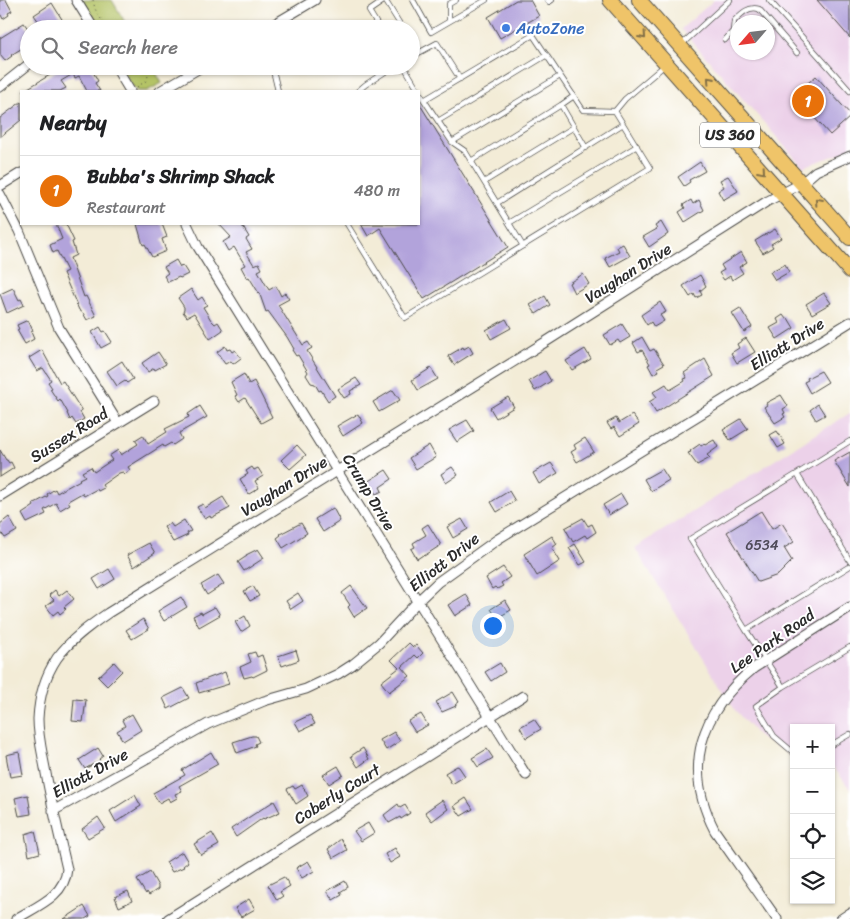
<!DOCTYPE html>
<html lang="en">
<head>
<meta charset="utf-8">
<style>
	:root { --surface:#fff; --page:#f6f6f6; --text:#202124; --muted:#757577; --line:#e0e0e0; --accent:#2563eb }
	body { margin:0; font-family:Sriracha,sans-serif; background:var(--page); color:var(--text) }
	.controls { position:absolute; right:15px; bottom:15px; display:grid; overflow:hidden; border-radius:0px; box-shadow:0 1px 4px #0004 }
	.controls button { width:45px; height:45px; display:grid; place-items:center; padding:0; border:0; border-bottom:1px solid var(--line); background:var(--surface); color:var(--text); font:25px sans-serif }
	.compass { position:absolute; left:730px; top:15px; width:45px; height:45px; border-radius:50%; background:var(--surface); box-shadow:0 1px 4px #0004; rotate:242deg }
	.you { position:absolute; left:492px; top:625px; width:18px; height:18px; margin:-12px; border:4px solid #fff; border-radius:50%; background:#1a73e8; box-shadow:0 0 0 8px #1a73e833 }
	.badge { display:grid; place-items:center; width:32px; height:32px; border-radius:50%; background:var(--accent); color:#fff; font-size:16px; font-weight:700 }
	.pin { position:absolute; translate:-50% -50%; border:2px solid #fff; box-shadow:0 1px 5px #0006 }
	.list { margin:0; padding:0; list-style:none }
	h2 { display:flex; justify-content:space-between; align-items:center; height:65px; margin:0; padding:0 20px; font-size:21px }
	h2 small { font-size:16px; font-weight:400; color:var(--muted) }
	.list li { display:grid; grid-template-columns:32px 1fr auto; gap:15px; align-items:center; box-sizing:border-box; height:70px; padding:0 20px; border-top:1px solid var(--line) }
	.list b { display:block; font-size:19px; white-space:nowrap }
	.list p { margin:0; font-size:16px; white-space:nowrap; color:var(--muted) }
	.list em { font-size:16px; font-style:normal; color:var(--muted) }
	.icon { flex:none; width:28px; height:28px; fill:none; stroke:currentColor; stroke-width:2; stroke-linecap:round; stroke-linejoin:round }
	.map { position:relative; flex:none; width:850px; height:919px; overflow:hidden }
	.search { position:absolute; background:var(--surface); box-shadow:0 1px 4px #0004; left:20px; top:20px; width:400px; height:55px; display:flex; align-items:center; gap:12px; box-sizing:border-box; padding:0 18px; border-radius:28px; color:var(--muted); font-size:19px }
	.panel { position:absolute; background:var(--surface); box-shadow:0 1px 4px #0004; left:20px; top:90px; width:400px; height:135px; border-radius:0px }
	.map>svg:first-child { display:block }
</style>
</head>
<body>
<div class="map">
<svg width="850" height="919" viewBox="0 0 850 919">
	<rect width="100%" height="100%" fill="#fff"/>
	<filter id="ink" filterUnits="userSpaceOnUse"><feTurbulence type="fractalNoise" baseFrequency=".02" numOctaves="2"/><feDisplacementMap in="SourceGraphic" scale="10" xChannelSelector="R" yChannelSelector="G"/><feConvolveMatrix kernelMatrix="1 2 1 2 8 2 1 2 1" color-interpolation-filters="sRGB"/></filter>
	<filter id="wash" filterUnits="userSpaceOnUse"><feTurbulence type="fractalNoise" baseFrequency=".0096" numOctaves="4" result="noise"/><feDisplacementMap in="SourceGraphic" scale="20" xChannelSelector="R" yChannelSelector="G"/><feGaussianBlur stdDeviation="1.12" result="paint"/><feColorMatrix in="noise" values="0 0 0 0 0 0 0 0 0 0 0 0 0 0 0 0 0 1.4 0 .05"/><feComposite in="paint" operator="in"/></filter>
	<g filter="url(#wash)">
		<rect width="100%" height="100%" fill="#f3ecd7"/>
		<!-- built -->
		<path fill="#ecd1e9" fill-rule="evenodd" d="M714 0H850V150L803 167 681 29ZM738 22H768V52H738Z
			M850 413V789L831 764V728H794V764L786 751 760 738 735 710 635 548Z"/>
		<!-- green -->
		<path fill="#b4c366" stroke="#707748" d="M80 0H112L129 29H97Z
			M120 66H152L162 83 147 91H138L131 85Z"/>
		<g id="blocks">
			<!-- building -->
			<path fill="#b2a3db" d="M0 0H6L12 11 8 13 9 15 3 19 0 13Z
				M516 0H530L539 16 500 38 488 17Z
				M817 0H850V38Z
				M52 3 63 21 52 29H44L34 15Z
				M24 23 29 30V44L11 55 12 56 5 61 0 55V38Z
				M65 66H90L98 81 95 83 100 91H87L79 76 75 78 73 74 61 81 66 88 60 91H23Z
				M816 76 850 114V117L830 135 794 95Z
				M21 102V120L0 137V118Z
				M419 103 508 247 424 299 380 228 368 236 361 224H419Z
				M700 162 705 171 689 180 690 182 684 186 678 177Z
				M728 176 738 191 723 200 718 191 724 187 720 180Z
				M691 200 693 204 699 200 704 210 685 222 679 212 685 208 683 205Z
				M661 222 668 234 649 247 643 237 657 229 655 226Z
				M56 224H66L74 241 72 242 76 255 70 258 84 297 86 296 96 316 87 320 83 313 79 310 63 273 67 271 57 251 53 253 50 245 62 239Z
				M137 224H162L167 237 162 239 166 251 152 257 145 244 143 245Z
				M219 224H241L249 237 246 239 252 249 246 252 254 265 259 263 262 269 258 271 269 290 276 286 281 296 285 293 289 299 278 305 303 345 308 342 312 348 307 351 335 396 328 401 321 390 319 391 315 384 311 383 306 375 308 372 298 355 296 356 292 350 294 349 287 337 268 311 266 312 260 295 249 277 247 278 241 267 245 265 234 247 228 251 223 242 231 237Z
				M775 229 781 238 771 244 773 247 763 253 755 241Z
				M623 244 630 256 610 267 605 258 619 251 617 247Z
				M741 252 747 262 739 267 743 273 732 280 730 276 724 280 719 273 724 270 721 265Z
				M176 260 180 267 183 266 188 274 180 278 179 277 168 282 164 276 168 273 164 267Z
				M785 264 789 272 775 280 770 272Z
				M583 274 589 284 574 293 569 283Z
				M700 275 706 286 700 291 702 295 696 298 694 294 690 297 683 286Z
				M13 288 19 300 21 299 24 305 7 313 0 294Z
				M191 289 198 300 202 297 207 305 203 307 211 320 215 324 218 322 223 330 210 339 194 313 187 317 183 312 184 310V307L178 298Z
				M824 293 831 303 812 314 806 304Z
				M545 296 550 305 536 314 530 305Z
				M660 302 666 312 660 315 664 321 654 327 651 322 647 325 641 315Z
				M740 308 752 327 744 332 732 313Z
				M783 315 786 319 788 318 794 328 777 339 770 328 779 323 777 319Z
				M506 319 511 328 491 339 486 330Z
				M28 320 33 331 31 332 34 339 25 344 17 330 19 329 17 325Z
				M622 324 630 337 620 343 618 340 610 345 604 335Z
				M100 327 103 332 105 331 112 342 101 348 92 332Z
				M642 337 650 351 654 349 664 364 657 368 659 371 653 374 648 365 650 364 642 350 638 352 633 343Z
				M746 338 755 352 737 363 731 353 739 348 737 344Z
				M225 346 227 350 230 349 232 352 235 350 241 358 233 364 231 361 225 364 217 352Z
				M469 346 473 353 454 365 448 356 463 347 464 349Z
				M585 349 591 359 572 370 566 361Z
				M42 350 60 383 63 381 82 411 80 412 84 419 76 424 72 418 70 420 67 413H68L60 399 58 401 50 389 52 388 48 382 51 380 43 368 37 371 29 358Z
				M158 352 166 364 155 370 154 368 148 372 142 363Z
				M705 359 714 376 656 413 649 402 657 397 653 392 666 384 670 390 685 381 684 379 687 378 684 373Z
				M122 361 133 379 127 383 125 381 117 386 107 371Z
				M431 368 438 379 418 390 412 380Z
				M545 371 551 381 535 391 529 381Z
				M821 371 828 382 810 393 804 382 808 380 807 378Z
				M244 374 249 384 254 381 272 417 261 423 245 398 239 402 235 396 237 395 231 382Z
				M356 378 361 385 350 391 351 394 344 398 338 389Z
				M393 390 400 400 379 412 373 402Z
				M781 395 788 406 783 409 785 413 783 414 785 417 775 423 764 407 767 405 766 403Z
				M508 397 514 407 496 418 490 408Z
				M818 404 825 415 816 420 810 410Z
				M200 406 207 417 179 433 182 439 173 445 171 443 164 447 163 445 128 467 130 470 125 474 123 472 119 473 102 485 104 488 98 491 97 489 84 496 82 493 68 501 70 504 60 510 56 503 44 510 46 514 27 523 22 514 34 506 33 504 48 496 47 494 55 489 57 493 80 480 79 479 85 476 82 472 91 467 94 472 112 460 109 456 118 450 121 455 138 444 135 440 143 435 148 444 167 432 165 429 189 417 188 414Z
				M358 414 363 423 343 436 337 426Z
				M632 415 639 424 620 436 614 427 611 429 607 423 616 418 619 423Z
				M741 419 748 429 730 440 723 430Z
				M467 420 474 431 457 442 449 430Z
				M777 431 785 444 778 448 770 435Z
				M585 438 594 452 577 462 571 452 576 449 574 445Z
				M714 440 718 447 707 455 710 458 697 465 688 453 691 452 690 451 700 444 701 446 704 444 705 445Z
				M297 445 306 455 290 469 281 460Z
				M429 445 436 457 416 469 409 458Z
				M0 450 6 460H7L9 463 11 462 14 468 0 477Z
				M850 452V487L834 461Z
				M551 463 558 473 539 484 533 473Z
				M252 467 254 470 258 468 263 476 255 481 259 488 249 494 240 479 248 474 246 471Z
				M452 467 458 475 446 483 441 474Z
				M662 469 669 480 651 491 644 479Z
				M386 470 392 479 380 487 382 491 376 494 367 482Z
				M509 491 515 501 497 512 491 502Z
				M621 494 627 504 609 515 603 505Z
				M223 497 230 508 211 518 210 516 205 519 197 507 203 504 205 508Z
				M333 508 340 521 323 532 315 519Z
				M761 511 772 529 782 523 794 542 784 548 792 561 778 575 758 582 727 532Z
				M9 517 17 531 5 538 0 531V524Z
				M583 518 588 526 592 524 596 532 587 538 585 535 573 542 565 528Z
				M462 519 468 529 453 538 447 527Z
				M184 520 191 531 187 533 188 535 173 542 164 527 170 523 173 527Z
				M301 523 307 533 283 548 277 538 281 535 280 534Z
				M428 524 441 545 424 556 423 555 417 559 411 549 415 547 413 543 426 535 422 528Z
				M552 536 557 544 552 548 560 561 537 576 524 554Z
				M149 543 155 553 134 567 127 555Z
				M575 544 586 562 580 565 569 548Z
				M258 549 264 558 244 571 238 562 247 556 246 555Z
				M503 567 510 577 501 583 503 586 497 589 495 587 492 589 486 578Z
				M109 569 115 579 99 589 93 579Z
				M218 575 224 584 207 595 201 585Z
				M253 586 259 596 250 601 244 591Z
				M351 586 367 608 354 617 348 607 350 605 342 593Z
				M55 590 59 596 67 590 74 599 64 607 66 609 60 614 58 611 53 615 46 606 54 600 49 595Z
				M298 593 303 601 291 609 286 601Z
				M466 594 472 605 455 616 448 605Z
				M181 597 187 607 164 621 158 611Z
				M505 600 511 610 497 618 491 609Z
				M215 607 220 615 199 627 193 616 201 612 202 614Z
				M245 616 250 626 241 632 235 622Z
				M143 619 149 629 132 639 126 630Z
				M409 643 413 647 416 645 423 653 418 658 415 655 402 667 410 676 389 692 381 682 399 668 391 660Z
				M296 650 299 660 282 666 278 656Z
				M255 652 257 657 262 655 267 670 253 677 252 676 244 678 240 667 251 662 248 654Z
				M114 662 122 671 107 686 98 677Z
				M500 663 505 672 491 681 485 672Z
				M225 672 229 684 199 693 196 683Z
				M183 688 189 698 168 709 163 698Z
				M453 692 459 702 455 705 456 706 442 712 436 702Z
				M74 699 86 700 83 722 72 721Z
				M132 714 141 730 123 741 117 731 125 726 122 720Z
				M421 714 428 725 415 732 408 721Z
				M310 715 315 724 300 731 295 722Z
				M534 719 541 729 526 738 520 727Z
				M394 732 400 741 386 750 380 740Z
				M252 736H256L259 742 255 744 256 746 237 753 233 742Z
				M98 748 103 756 99 759 100 760 85 769 79 760Z
				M363 748 369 759 358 767 351 756Z
				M487 749 493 758 478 767 472 758Z
				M19 752 23 775 10 777 6 755Z
				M211 752 218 764 179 786 182 791 175 794 177 798 170 802 168 798 159 803 153 793 185 775 182 770Z
				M338 766 343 775 329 784 323 775Z
				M457 766 459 767 465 776 452 784 445 773Z
				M302 785 308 796 296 804 287 789 293 786 295 789Z
				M28 795 31 814 19 816 15 798Z
				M135 795 141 806 116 822 110 811Z
				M466 798 473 809 461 816 454 806Z
				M442 800 448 809 432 821 425 812Z
				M274 801 280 812 264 819 263 818 236 837 231 829Z
				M398 804 400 808 405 805 410 813 401 819 400 817 389 823 384 815Z
				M98 817 105 828 88 838 82 829Z
				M368 823 374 833 361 841 354 831Z
				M35 831 40 853 29 856 25 834Z
				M212 833 219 845 201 855 194 844Z
				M341 839 347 850 333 858 328 849Z
				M395 848 400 857 390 863 385 854Z
				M182 852 188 862 183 866 184 867 172 872 166 862Z
				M308 861 314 871 302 878 296 868Z
				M150 872 158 886V889L149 895 147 892 146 894 137 880Z
				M284 877 290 886 280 892 283 896 277 900 268 885Z
				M345 881 348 887 340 892 342 895 333 900 327 891Z
				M128 891 132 901 119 907 115 897Z
				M249 899 255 909 241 917 235 908Z
				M84 906 90 916 85 919H64Z"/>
		</g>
	</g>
	<g filter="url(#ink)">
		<use href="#blocks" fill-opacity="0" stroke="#494845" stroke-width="1"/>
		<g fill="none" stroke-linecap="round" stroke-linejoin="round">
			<defs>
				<path id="service" d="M413 0 431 32 486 0
					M547 0 549 2 552 0
					M769 0 850 91
					M449 21V4L456 0
					M380 29 369 11 385 0 403 29
					M725 40 733 31 734 21C741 14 748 6 759 9L797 53
					M411 43 418 53
					M681 45 730 0
					M411 57 437 43 460 79
					M272 66 278 91
					M358 91 365 85 394 66
					M574 96 561 105 586 148
					M424 100 452 142 465 151 523 246
					M615 111 625 99 665 65
					M438 121 547 55
					M452 142 560 76
					M471 161 561 105
					M484 182 574 127
					M497 203 623 124
					M509 223 637 146
					M347 224 405 318 650 168 615 111 583 110 533 35 424 100 404 66
					M850 441 797 474 850 561
					M850 566 746 630 783 687 850 647
					M746 630 690 539 797 474
					M783 687 756 706 774 736 794 753
					M831 745 850 734"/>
				<path id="minor" d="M76 0 94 29
					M266 29 315 0
					M115 66 130 91
					M0 87 29 64
					M160 91 203 66
					M0 186 21 173
					M0 194 19 231 59 328 118 423
					M187 224 198 247 526 775
					M0 496 154 401
					M53 811 208 724 264 701 306 689 338 674 352 665 379 643 418 601 438 582 498 539 850 322
					M16 919C37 906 65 896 67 869 59 835 51 802 45 768 42 752 38 736 38 719 39 698 45 676 57 658 70 640 89 626 108 613L547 341 766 202 802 183 816 171 850 156
					M168 919 523 696
					M777 919 715 831C682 768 700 712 754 668L850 607
					M841 919 850 913"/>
				<path id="trunk" d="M610 0 850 271
					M639 0 850 238"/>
			</defs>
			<!-- service casing -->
			<use href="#service" stroke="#494845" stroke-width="6"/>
			<!-- minor casing -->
			<use href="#minor" stroke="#494845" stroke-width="11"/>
			<!-- trunk casing -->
			<use href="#trunk" stroke="#494845" stroke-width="16"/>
			<!-- path -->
			<path stroke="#494845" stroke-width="1" stroke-dasharray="1 4" stroke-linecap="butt" d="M93 0 95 9 107 29
				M137 87 146 81 148 76 143 66"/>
			<!-- service -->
			<use href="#service" stroke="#fff" stroke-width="4.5"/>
			<!-- minor -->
			<use href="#minor" stroke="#fff" stroke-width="9"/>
			<!-- trunk -->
			<use href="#trunk" stroke="#efc469" stroke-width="14"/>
		</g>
		<!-- one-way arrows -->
		<defs><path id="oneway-chevron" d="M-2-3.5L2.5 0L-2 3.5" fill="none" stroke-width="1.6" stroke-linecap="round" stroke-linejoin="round" transform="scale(1.25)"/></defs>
		<g stroke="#837047">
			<use href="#oneway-chevron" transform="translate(643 36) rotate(48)"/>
			<use href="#oneway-chevron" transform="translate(710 80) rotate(-132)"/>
			<use href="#oneway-chevron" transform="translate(762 171) rotate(49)"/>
			<use href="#oneway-chevron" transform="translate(818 201) rotate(-131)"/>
		</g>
	</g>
	<!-- markers -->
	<circle fill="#3f7fe0" stroke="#fff" stroke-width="2" cx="506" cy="28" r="5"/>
	<g text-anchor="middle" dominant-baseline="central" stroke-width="4" stroke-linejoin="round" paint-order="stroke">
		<!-- number labels -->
		<g font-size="14" fill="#4d4957">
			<text x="762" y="545">6534</text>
		</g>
		<!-- shield labels -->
		<rect fill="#fff" stroke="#6b6b6b" stroke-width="1" x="700" y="122.5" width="60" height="25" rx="4"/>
		<g font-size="15" font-weight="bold" fill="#2b2b2b">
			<text x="730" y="135">US 360</text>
		</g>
		<!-- shop labels -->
		<g font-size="16" fill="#366cbe" stroke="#fff" text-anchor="start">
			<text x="516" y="28">AutoZone</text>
		</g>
		<!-- street labels -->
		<g font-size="16" fill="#2b2b2b" stroke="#fff">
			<text transform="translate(628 273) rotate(-32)">Vaughan Drive</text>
			<text transform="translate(787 344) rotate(-32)">Elliott Drive</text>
			<text transform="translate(69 435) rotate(-32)">Sussex Road</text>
			<text transform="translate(284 486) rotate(-32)">Vaughan Drive</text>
			<text transform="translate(369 492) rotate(59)">Crump Drive</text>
			<text transform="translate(444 562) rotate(-38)">Elliott Drive</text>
			<text transform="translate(772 641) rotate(-35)">Lee Park Road</text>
			<text transform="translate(90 773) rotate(-29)">Elliott Drive</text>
			<text transform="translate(337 794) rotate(-32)">Coberly Court</text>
		</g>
	</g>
</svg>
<div class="controls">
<button>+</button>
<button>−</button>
<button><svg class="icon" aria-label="locate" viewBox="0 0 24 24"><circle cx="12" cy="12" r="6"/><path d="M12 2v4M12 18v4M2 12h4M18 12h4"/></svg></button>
<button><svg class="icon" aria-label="layers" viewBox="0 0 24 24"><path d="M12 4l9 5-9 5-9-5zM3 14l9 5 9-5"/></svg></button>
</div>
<svg class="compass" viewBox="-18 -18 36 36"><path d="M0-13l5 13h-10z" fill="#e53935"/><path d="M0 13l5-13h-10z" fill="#757577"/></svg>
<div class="you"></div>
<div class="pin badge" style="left:808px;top:101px;background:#e8710a">1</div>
<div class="search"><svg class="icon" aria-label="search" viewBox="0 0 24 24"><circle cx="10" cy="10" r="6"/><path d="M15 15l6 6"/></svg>Search here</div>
<section class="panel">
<h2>Nearby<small></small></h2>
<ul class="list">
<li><span class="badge" style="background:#e8710a">1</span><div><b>Bubba's Shrimp Shack</b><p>Restaurant</p></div><em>480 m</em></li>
</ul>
</section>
</div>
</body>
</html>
